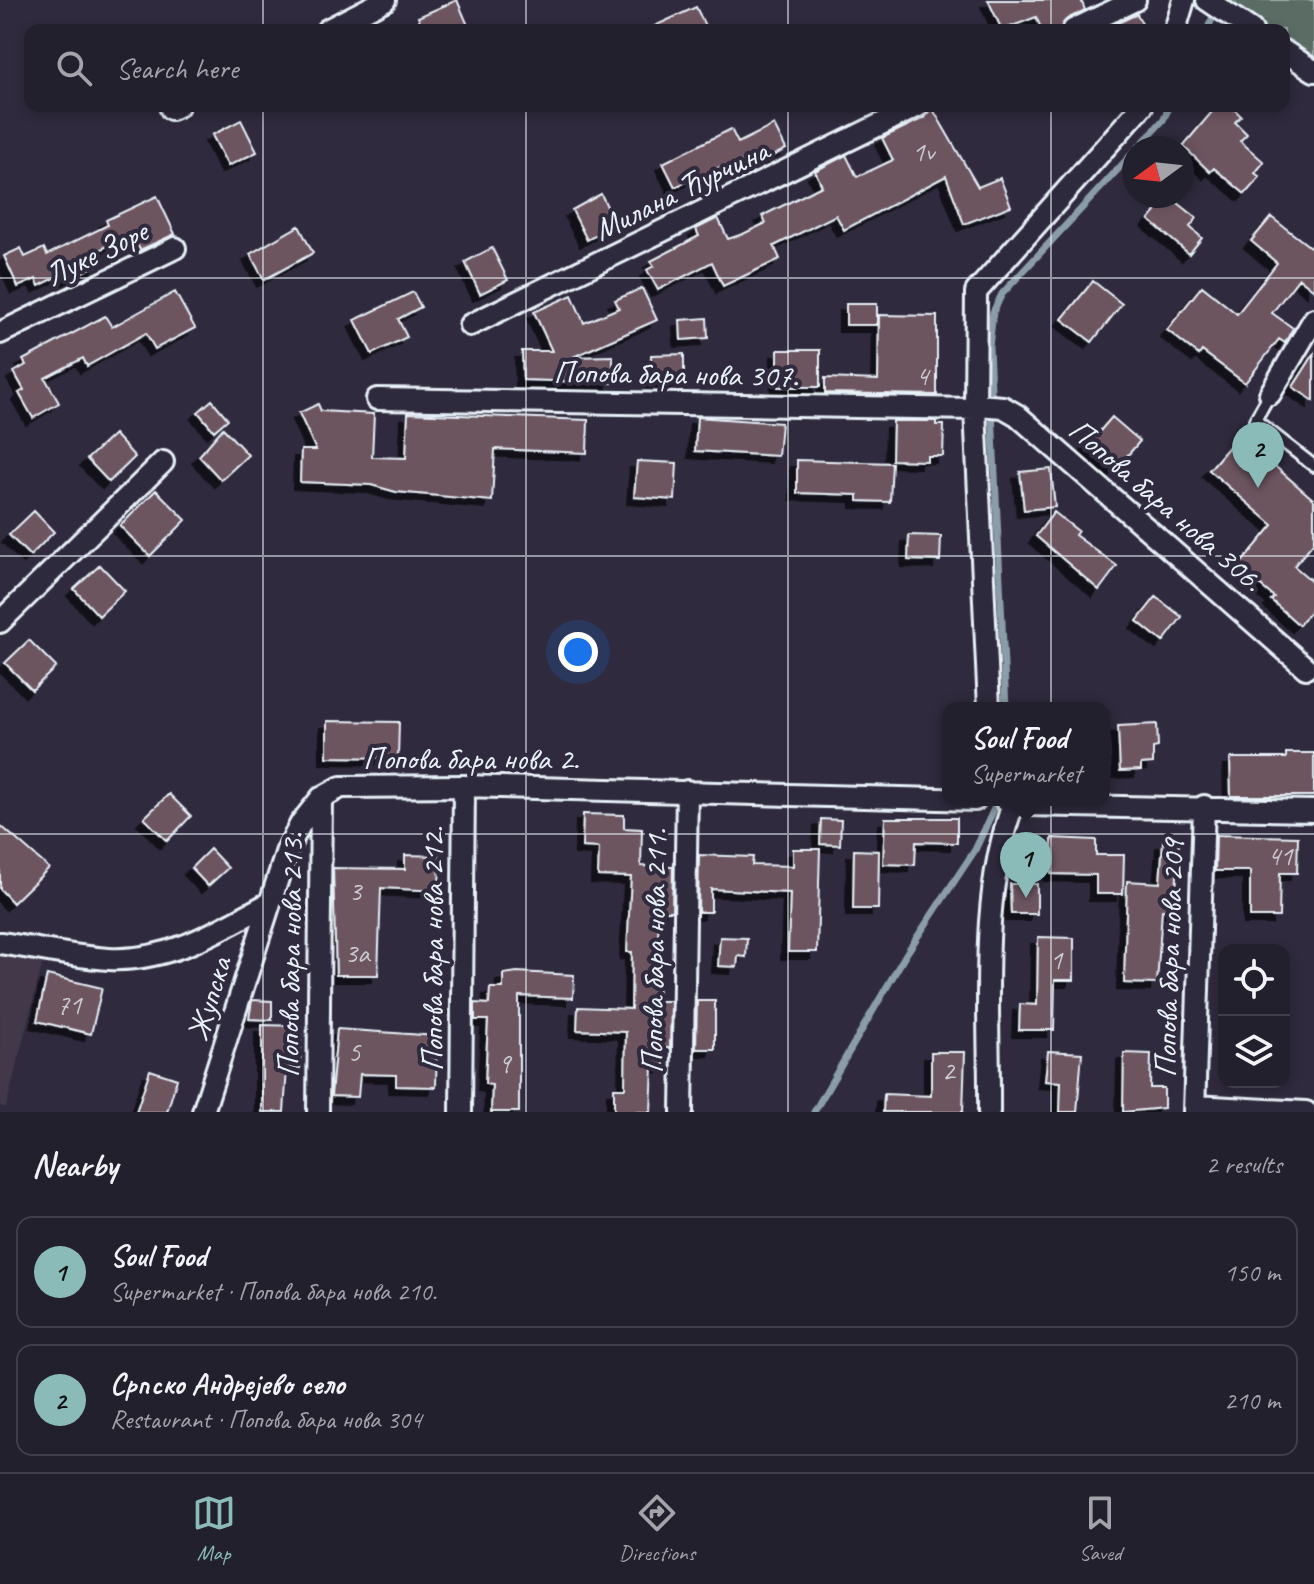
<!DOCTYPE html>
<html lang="en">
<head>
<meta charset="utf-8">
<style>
	:root { --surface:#23202e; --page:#2b2836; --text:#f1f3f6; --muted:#a3a3aa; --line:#403e4a; --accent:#8bbbb9 }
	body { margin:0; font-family:Caveat,sans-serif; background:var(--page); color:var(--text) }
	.controls { position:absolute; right:24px; bottom:24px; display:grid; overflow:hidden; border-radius:16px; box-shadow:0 4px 12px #0003 }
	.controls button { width:72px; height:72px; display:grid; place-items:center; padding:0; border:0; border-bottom:2px solid var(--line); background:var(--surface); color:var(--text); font:40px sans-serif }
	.compass { position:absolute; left:1122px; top:136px; width:72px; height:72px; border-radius:50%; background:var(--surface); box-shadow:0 4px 12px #0003; rotate:255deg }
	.you { position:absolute; left:578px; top:652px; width:28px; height:28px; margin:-20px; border:6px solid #fff; border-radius:50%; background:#1a73e8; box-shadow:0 0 0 12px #1a73e833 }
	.badge { display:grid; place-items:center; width:52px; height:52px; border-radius:50%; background:var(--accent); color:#111; font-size:26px; font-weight:700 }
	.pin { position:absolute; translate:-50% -66px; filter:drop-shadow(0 2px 4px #0008) }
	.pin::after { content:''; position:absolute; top:42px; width:28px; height:24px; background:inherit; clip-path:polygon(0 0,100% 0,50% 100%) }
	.popup { position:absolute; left:942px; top:702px; width:168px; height:104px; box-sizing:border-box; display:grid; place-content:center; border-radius:16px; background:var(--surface); filter:drop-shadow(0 2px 6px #0005); font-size:26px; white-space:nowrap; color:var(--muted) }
	.popup b { font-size:30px; color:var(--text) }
	.popup::after { content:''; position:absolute; left:50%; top:100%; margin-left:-16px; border:16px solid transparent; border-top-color:var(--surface) }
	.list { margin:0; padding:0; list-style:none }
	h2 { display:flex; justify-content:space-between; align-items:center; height:104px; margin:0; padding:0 32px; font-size:34px }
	h2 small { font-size:26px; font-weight:400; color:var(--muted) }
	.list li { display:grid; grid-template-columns:52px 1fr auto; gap:24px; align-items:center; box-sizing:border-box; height:112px; margin:0 16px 16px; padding:0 16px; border:2px solid var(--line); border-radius:16px }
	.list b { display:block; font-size:30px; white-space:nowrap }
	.list p { margin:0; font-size:26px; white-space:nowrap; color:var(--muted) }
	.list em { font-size:26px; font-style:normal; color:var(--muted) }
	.icon { flex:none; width:44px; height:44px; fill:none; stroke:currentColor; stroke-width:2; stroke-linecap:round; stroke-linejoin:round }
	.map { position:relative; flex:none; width:1314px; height:1112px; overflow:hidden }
	.search { position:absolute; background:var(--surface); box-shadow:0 4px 12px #0003; left:24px; right:24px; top:24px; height:88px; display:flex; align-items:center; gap:20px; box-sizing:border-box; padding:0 28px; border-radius:16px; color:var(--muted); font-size:30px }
	.sheet { height:360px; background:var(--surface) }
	nav { display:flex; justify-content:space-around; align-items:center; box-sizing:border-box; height:112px; border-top:2px solid var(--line); background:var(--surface); font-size:22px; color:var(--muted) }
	nav a { display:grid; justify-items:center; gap:4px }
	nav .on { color:var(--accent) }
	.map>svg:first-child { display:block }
</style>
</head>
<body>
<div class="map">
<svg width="1314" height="1112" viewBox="0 0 1314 1112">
	<defs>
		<filter id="shadow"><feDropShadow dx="-7" dy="7" stdDeviation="0" flood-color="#0009"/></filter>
	</defs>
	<rect width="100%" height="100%" fill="#2f2a3d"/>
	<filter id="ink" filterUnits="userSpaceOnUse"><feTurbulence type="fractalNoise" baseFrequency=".0125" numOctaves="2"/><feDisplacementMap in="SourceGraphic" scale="16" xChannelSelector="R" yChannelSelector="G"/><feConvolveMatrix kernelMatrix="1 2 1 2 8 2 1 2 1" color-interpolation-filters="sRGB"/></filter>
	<g filter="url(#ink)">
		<!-- built -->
		<path fill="#423748" d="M0 954 43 962 6 1108 0 1106Z"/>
		<!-- green -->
		<path fill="#5a6c64" stroke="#a1aeae" stroke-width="2" d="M1206 0H1314V74L1284 54V30H1250Z"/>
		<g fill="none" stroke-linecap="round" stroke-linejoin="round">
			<!-- stream -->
			<path stroke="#8a9da9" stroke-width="7" d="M1207 30 1213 17
				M1138 148 1163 120 1170 106
				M1006 708 989 347 993 312 1002 294 1134 152
				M814 1112 906 954 975 850 998 800"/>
		</g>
		<!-- building -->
		<path fill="#6d5560" stroke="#e8f1f8" stroke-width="2" filter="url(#shadow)" d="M457 0 470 30H424L418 17Z
			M988 0H1081L1085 10 1067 19 1060 30H1042L1036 17 1002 30Z
			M696 7 707 30H646Z
			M1137 14 1145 30H1103Z
			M931 106 978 187 1000 178 1011 206 964 224 946 176 844 230 836 215 774 246 780 259 723 286 712 262 658 290 647 270 654 266 651 261 699 236 696 229 718 218 728 239 743 234 766 223 762 216 822 186 815 171 846 155 857 177 893 160 882 138 924 118Z
			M1217 106H1231L1241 116 1235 122 1247 134 1240 141 1264 162 1255 173 1260 177 1245 194 1214 168 1210 172 1183 146Z
			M241 120 257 152 228 166 212 135Z
			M774 125 786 149 767 159 764 152 723 172 720 167 675 187 663 163 731 129 738 143Z
			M601 194 616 225 587 240 572 210Z
			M157 196 175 234 140 250 132 234 93 253 99 264 70 278 67 272 39 286 36 279 18 287 4 256 21 248 25 257 44 248 47 255 108 225 106 220Z
			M1169 196 1197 218 1190 227 1202 238 1189 254 1149 220Z
			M1271 217 1314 250V290L1299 278 1272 313 1293 328 1285 343 1279 339 1245 383 1202 351 1199 355 1167 330 1202 286 1237 314 1277 263 1251 241Z
			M299 226 313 253 264 280 250 254Z
			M492 248 508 280 480 294 465 262Z
			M1093 281 1122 304 1092 342 1062 319Z
			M642 288 657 320 573 357 613 356V383L523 380 522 351H552L534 312 572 295 584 323 619 308 615 300Z
			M175 292 195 328 155 349 146 333 87 366 83 358 45 378 59 403 33 418 19 393 24 390 14 372 26 365 23 360 105 316 112 327Z
			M413 292 421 307 398 319 407 337 372 354 355 320Z
			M846 304H877V325H846Z
			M879 315 937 316V395L825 393V378L878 380Z
			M707 318 708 338 681 340 680 320Z
			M778 350H820V387H778Z
			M684 354V381H651V355Z
			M1314 354V401L1293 387Z
			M212 400 228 419 214 431 198 412Z
			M318 404 321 411 374 414 372 457 406 458 408 413 588 420 587 453 495 449 492 501 396 492 371 485 300 482 301 450H316L299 413Z
			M697 417 781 423 778 456 695 451Z
			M1112 417 1140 441 1115 470 1087 446Z
			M893 421H936V425H944L943 456H927V461L892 460Z
			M223 428 248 455 221 480 199 456Z
			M114 434 135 457 109 482 87 459Z
			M1239 435 1314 500V542L1294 566 1314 583V607L1299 625 1271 600 1274 597 1238 567 1273 525 1209 470Z
			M797 460 892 463 890 502 858 501V495L797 493Z
			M637 461 677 463 675 500 634 497Z
			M1051 469 1055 507 1024 510 1020 472Z
			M156 490 186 520 150 556 120 526Z
			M34 511 54 532 30 556 9 535Z
			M1054 512 1078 531 1075 535 1117 566 1099 590 1036 536Z
			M909 535 941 536 940 561 908 560Z
			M100 565 125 591 99 616 74 589Z
			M1156 597 1182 617 1163 642 1137 621Z
			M29 640 56 667 32 690 5 663Z
			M327 721 399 722 398 758 327 757Z
			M1157 724 1158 747 1153 748V763L1141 764V770L1120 771 1118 726Z
			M1286 753H1314V796H1231L1230 758H1286Z
			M169 794 191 816 167 841 144 818Z
			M583 814 624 815V828L642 829 641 866 673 867 672 911H659L657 969 658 1001H671L670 1048H664V1066H653L651 1112H614V1088H625L626 1032 577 1030 578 1007 631 1009 632 952H627L631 877 598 876 599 848 582 847Z
			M885 818H957V843L916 842 915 865 883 864Z
			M821 819 841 820 840 845 820 844Z
			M0 825 49 868 13 903 0 889Z
			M1216 835 1298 837 1297 873H1280L1279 917H1250V871H1215Z
			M1052 838 1096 840V855H1124L1123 894H1096V875L1051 874Z
			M1163 841 1179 842 1175 911 1162 910 1157 984 1124 983 1127 881 1160 883Z
			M210 849 228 868 208 886 191 868Z
			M793 849H820L817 952H788L790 893 711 889V912H698L699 855 753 857 752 865 793 866Z
			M854 850 879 851 878 909H853Z
			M405 855 440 856 439 891 381 888 378 975H336L333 868 405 869Z
			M1010 884H1037V914H1011Z
			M720 937 747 938 746 957 738 956 737 967 718 966Z
			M1038 937 1074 938V980H1055L1054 1030H1019L1020 1004 1037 1005Z
			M517 972 574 975 573 998 519 996V1112H491L492 1085 485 1084 488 1020H475V1003L489 1004 490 988H503V974Z
			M47 975 102 988 91 1034 37 1021Z
			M252 1000 272 1001V1020L249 1019Z
			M697 1001H715V1049H696Z
			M262 1025 301 1026 300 1068H287L284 1112H262Z
			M337 1029 437 1036 436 1087 396 1086V1075L360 1074 358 1097 331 1096Z
			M1048 1051 1082 1053 1077 1112H1060L1061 1082 1045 1081Z
			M931 1052H965L963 1112H883L884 1094 931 1096Z
			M1124 1053 1151 1054 1150 1088H1164V1108L1123 1112Z
			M150 1070 177 1079 167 1112H136Z"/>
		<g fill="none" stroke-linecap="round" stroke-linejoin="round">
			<defs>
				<path id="service" d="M1270 394 1255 420 1314 466"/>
				<path id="minor" d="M1207 0 1252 30
					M327 30 385 0
					M1073 30 1135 0
					M1175 30 1184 0
					M1284 51 1314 71
					M171 109 178 106
					M470 325 918 106
					M0 333 175 248
					M1270 394 1314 319
					M377 399 975 409
					M978 405 1003 407 1017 415 1306 668
					M0 622 163 462
					M989 708 975 409 976 292 1142 106
					M1005 800 1026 805 1314 811
					M0 943C36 948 73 957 109 959 168 962 220 930 269 903
					M1195 1106 1306 1112
					M203 1112 287 850 301 823 321 798 341 787 464 786 975 800
					M318 1112 321 798
					M461 1112 464 786
					M682 1112 687 791
					M989 1112C990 1012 978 896 1014 802
					M1194 1112 1204 806"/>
			</defs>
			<!-- service casing -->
			<use href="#service" stroke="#e8f1f8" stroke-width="16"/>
			<!-- minor casing -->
			<use href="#minor" stroke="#e8f1f8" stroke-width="26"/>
			<!-- service -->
			<use href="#service" stroke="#2f2a3d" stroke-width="10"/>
			<!-- minor -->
			<use href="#minor" stroke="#2f2a3d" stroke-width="20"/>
		</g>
	</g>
	<!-- grid -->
	<path fill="none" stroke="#e8f1f8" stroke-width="2" stroke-opacity="0.55" d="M263 0V30M526 0V30M788 0V30M1051 0V30M263 106V1112M526 106V1112M788 106V1112M1051 106V1112M0 278H1314M0 556H1314M0 834H1314"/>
	<g text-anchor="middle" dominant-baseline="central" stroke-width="8" stroke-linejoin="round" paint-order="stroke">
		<!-- number labels -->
		<g font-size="28" fill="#c9cad2">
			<text x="923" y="151">1v</text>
			<text x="922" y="375">4</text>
			<text x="1280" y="855">41</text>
			<text x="355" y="890">3</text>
			<text x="357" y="952">3a</text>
			<text x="1056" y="959">1</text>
			<text x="69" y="1004">71</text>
			<text x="354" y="1051">5</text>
			<text x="504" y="1063">9</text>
			<text x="948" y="1070">2</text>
		</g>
		<!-- street labels -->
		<g font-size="32" fill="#e8f1f8" stroke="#2f2a3d">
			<text transform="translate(681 190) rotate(-26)">Милана Ћурчина</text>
			<text transform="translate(96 253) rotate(-26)">Луке Зоре</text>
			<text transform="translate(676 374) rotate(1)">Попова бара нова 307.</text>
			<text transform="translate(1166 505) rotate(41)">Попова бара нова 306.</text>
			<text x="471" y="758">Попова бара нова 2.</text>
			<text transform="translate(432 949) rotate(-90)">Попова бара нова 212.</text>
			<text transform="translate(654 951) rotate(-89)">Попова бара нова 211.</text>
			<text transform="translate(290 955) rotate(-89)">Попова бара нова 213.</text>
			<text transform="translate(1169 958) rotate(-88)">Попова бара нова 209</text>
			<text transform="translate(209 999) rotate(-73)">Жупска</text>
		</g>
	</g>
</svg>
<div class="controls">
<button><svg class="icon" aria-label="locate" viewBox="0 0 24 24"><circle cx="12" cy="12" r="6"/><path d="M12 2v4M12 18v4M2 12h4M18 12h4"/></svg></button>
<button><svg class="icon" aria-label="layers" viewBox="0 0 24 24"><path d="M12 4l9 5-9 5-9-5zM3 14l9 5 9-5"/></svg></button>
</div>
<svg class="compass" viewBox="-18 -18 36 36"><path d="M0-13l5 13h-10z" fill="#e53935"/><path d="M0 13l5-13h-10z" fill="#a3a3aa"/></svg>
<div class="you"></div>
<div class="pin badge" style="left:1026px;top:898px">1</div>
<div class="popup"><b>Soul Food</b>Supermarket</div>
<div class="pin badge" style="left:1258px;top:488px">2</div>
<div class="search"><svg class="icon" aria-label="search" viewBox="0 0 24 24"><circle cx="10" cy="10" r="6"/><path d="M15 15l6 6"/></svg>Search here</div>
</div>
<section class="sheet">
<h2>Nearby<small>2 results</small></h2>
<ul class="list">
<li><span class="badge">1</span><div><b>Soul Food</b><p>Supermarket · Попова бара нова 210.</p></div><em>150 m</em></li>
<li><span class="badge">2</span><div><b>Српско Андрејево село</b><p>Restaurant · Попова бара нова 304</p></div><em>210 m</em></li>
</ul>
</section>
<nav>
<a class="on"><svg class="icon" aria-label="map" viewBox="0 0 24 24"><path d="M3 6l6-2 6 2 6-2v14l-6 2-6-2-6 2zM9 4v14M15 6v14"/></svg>Map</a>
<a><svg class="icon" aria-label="directions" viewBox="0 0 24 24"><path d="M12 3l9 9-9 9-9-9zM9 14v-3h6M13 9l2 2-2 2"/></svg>Directions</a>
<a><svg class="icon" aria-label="saved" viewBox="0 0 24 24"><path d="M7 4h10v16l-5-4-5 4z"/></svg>Saved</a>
</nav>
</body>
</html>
